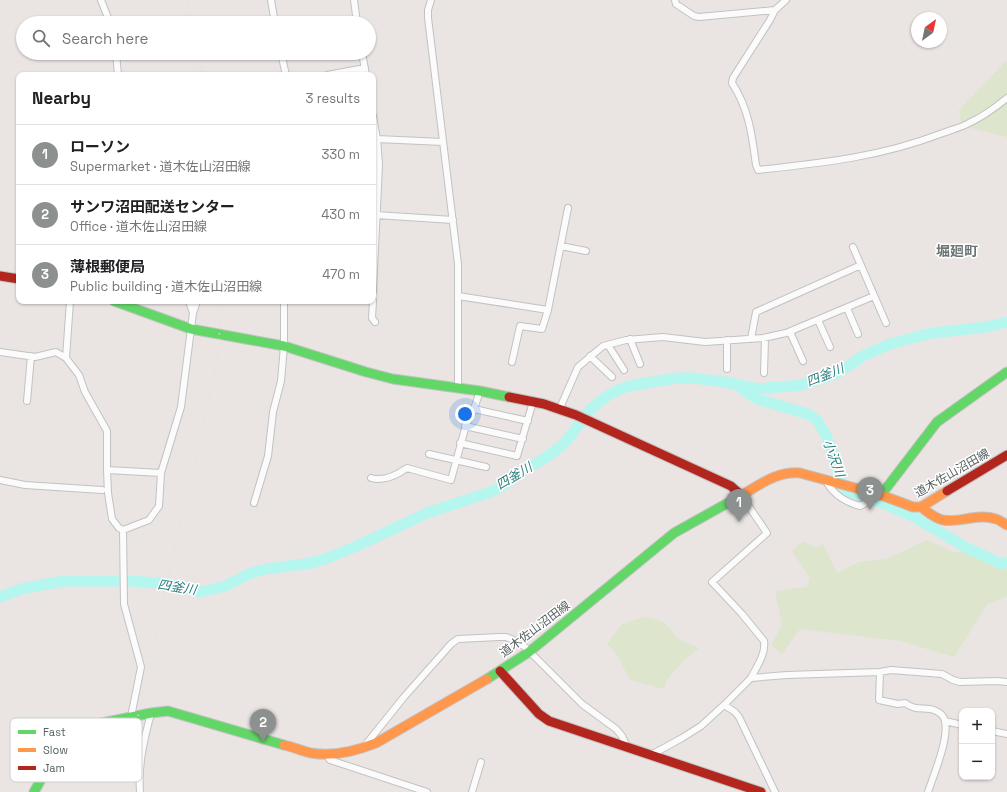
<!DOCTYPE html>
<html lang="en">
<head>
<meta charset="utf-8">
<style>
	:root { --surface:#fff; --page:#f2f2f2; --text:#202124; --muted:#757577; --line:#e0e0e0; --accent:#8c908f }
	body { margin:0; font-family:"Space Grotesk","Noto Sans JP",sans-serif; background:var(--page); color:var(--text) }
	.controls { position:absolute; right:12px; bottom:12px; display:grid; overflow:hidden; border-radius:8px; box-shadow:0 1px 3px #0004 }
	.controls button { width:36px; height:36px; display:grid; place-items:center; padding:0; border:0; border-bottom:1px solid var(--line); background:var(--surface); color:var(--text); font:20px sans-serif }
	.compass { position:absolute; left:911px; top:12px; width:36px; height:36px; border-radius:50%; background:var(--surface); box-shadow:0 1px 3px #0004; rotate:33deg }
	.you { position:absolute; left:465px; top:414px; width:14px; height:14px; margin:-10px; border:3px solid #fff; border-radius:50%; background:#1a73e8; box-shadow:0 0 0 6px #1a73e833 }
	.badge { display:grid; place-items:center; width:26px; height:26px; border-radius:50%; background:var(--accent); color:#fff; font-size:13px; font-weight:700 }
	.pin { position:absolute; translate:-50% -33px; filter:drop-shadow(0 1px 2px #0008) }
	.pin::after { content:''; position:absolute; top:21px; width:14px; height:12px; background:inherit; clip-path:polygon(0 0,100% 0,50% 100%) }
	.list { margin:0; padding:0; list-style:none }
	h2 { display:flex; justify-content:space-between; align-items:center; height:52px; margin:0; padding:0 16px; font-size:17px }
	h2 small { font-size:13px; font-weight:400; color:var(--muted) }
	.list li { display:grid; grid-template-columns:26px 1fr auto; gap:12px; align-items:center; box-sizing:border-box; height:60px; padding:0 16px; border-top:1px solid var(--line) }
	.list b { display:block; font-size:15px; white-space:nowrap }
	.list p { margin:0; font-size:13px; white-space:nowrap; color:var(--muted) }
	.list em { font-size:13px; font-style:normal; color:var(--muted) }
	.icon { flex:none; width:22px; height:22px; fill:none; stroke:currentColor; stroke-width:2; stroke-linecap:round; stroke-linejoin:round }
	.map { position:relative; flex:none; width:1007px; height:792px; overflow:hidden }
	.search { position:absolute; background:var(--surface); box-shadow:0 1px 3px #0004; left:16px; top:16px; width:360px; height:44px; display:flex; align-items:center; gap:10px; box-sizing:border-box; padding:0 14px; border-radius:22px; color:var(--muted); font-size:15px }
	.panel { position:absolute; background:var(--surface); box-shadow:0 1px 3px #0004; left:16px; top:72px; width:360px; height:232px; border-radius:8px }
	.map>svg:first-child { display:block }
</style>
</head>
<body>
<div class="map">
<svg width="1007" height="792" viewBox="0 0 1007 792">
	<rect width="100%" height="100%" fill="#eae4e3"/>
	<!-- green -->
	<path fill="#dde5cc" d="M1007 60V137L962 126 959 110Z
		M927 540 953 552 974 550 1007 569V597H1005L987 605 954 657 901 641 800 629 782 654 771 645 782 625 775 591 807 587 810 578 792 551 803 541 817 548 823 544 837 573 859 562 887 559Z
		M644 617C661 620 667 621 676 638L699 648 684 660 667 680 664 689 630 680 616 653 607 644 622 624Z"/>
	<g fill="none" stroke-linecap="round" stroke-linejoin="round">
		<!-- river -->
		<path stroke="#b5f7ef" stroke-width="11" d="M741 388 757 399 808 414 817 420 826 435 840 478 845 490 882 503 914 517 967 548 1002 564 1007 562
			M0 597 21 589 63 581H133L168 584 200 592 225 586 251 573 266 569 311 563 328 558 357 546 427 513 491 492 504 485 527 468 545 458 560 447 568 439 588 412 600 401 612 393 626 387 640 384 677 378H692L725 382 758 389 802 385 838 373 863 356 890 344 932 333 986 327 1007 322"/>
		<defs>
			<path id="street" d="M101 0 110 23
				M271 0 275 23
				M354 0 357 23
				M431 0 428 10V18L458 264V388
				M675 0 676 4 694 16 699 17 775 10
				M786 0 775 10 770 20 733 78 732 83C749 109 752 135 756 165L758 170C822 163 880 157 940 134 950 130 960 128 969 123 982 117 996 107 1007 98
				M116 53 118 75
				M281 53 286 75
				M362 53 366 75
				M327 75 365 68
				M373 116 377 139 379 164 373 291
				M377 139 443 142
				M376 215 453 220
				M561 246 586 251
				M853 247 886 323
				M458 296 548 310 568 208
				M70 301 66 358 79 375 85 392 107 431V470L108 493 112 519 119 528 123 530 124 604 141 667 131 717
				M373 301 372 318 375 322
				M847 308 858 334
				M193 313 197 301
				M818 320 830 347
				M790 332 803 361
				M630 339 640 364
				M751 339 756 312 861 265
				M727 340V369
				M608 345 624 370
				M0 352 35 357 56 352 66 358
				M590 356 612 377
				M512 362 520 326 542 329 548 310
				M764 373 765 338
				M27 401 31 356
				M474 409 528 421
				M559 410 578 367 603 346 626 340 663 337 705 342 763 338 786 333 874 296
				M465 426 523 439
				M460 443 517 456 533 402
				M429 454 486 467
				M107 470 161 473
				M371 478C384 482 397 475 407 468L451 480 466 425 474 409 480 391
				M825 479C832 494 845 502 860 506L880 495
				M0 480 25 485 102 490
				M741 495 767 533 712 582 742 614 764 641C766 654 757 666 751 678
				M254 503 268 456 273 412 281 381 284 346V301
				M123 530 149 520 159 506 161 473 181 407 193 313 189 301
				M880 672 879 700 898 704 905 703C915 711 924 707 934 710 939 712 944 716 945 721 949 739 934 774 928 792
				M724 705 735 712 739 717 775 792
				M945 721 962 725
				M992 731 1007 734
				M363 748 404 697 451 644 458 639 499 637H506L516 641 525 647 582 704 616 729 622 736 627 747
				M326 754 330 760 427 792
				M651 755 682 738 701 726 724 705 751 678 787 675 880 672 891 670 942 674 953 680 960 682 997 681 1007 682
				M140 792C138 764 144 740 151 713
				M472 792 481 762"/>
			<path id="fast" d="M114 301 191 329 284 346 366 372 393 379 480 391 509 397
				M881 495 937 422 1007 372
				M487 679 529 652 674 533 742 495
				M34 792 68 732 72 729 151 713 168 711 284 745"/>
			<path id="slow" d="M742 495C761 484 777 471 800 473L881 495 913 507H921L947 491
				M921 507C928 512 934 518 943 520 960 523 978 513 996 519 1000 520 1003 523 1007 525
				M284 745C293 747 302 751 311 753 333 757 356 751 376 743L487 679"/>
			<path id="jam" d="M0 276 19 279
				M509 397 544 404 576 415 731 486 741 495
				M947 491 1007 455
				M500 671 539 714 549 721 761 792"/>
		</defs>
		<!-- street casing -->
		<use href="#street" stroke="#c3c2c2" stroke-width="8"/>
		<!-- fast casing -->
		<use href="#fast" stroke="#c3c3c3" stroke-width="11"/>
		<!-- slow casing -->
		<use href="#slow" stroke="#c3c3c3" stroke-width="11"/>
		<!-- jam casing -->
		<use href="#jam" stroke="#c3c3c3" stroke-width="11"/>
		<!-- street -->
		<use href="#street" stroke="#fcfbfb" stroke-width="6"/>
		<!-- fast -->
		<use href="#fast" stroke="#63d668" stroke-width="9"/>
		<!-- slow -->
		<use href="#slow" stroke="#ff974d" stroke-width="9"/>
		<!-- jam -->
		<use href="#jam" stroke="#b3261e" stroke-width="9"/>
		<!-- rail -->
		<path stroke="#e0e0e0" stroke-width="2" stroke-dasharray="1 5" stroke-linecap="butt" d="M187 0 192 23
			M197 53 202 75
			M122 792 164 593 210 396 216 365 223 301"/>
	</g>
	<g text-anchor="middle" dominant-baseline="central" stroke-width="3" stroke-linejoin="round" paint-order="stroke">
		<!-- street labels -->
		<g font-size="12" fill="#596262" stroke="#fff">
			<text transform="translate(952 473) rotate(-30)">道木佐山沼田線</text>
			<text transform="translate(535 629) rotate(-37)">道木佐山沼田線</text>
		</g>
		<!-- water labels -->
		<g font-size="13" font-style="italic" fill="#2a7f7c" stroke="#fff">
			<text transform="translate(825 375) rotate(-22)">四釜川</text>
			<text transform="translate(834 458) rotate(70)">小沢川</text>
			<text transform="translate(514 476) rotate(-31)">四釜川</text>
			<text transform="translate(177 587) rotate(9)">四釜川</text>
		</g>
		<!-- quarter labels -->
		<g font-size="14" font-weight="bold" fill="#6a7474" stroke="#fff">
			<text x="957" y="251">堀廻町</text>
		</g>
	</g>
	<!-- legend -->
	<rect x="10" y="718" width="132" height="64" rx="6" fill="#fff" stroke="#cdd0d0" stroke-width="1"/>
	<rect x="18" y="730" width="18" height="4" fill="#63d668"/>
	<rect x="18" y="748" width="18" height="4" fill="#ff974d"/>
	<rect x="18" y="766" width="18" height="4" fill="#b3261e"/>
	<g font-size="11" fill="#596262">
		<text x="43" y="736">Fast</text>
		<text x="43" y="754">Slow</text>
		<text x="43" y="772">Jam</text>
	</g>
</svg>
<div class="controls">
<button>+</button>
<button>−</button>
</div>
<svg class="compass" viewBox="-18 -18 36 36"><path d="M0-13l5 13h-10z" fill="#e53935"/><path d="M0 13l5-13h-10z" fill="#757577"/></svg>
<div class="you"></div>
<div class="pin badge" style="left:739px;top:522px">1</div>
<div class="pin badge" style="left:263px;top:742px">2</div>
<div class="pin badge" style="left:870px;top:510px">3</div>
<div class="search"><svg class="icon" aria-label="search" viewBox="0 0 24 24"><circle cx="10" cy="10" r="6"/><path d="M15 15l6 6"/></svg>Search here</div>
<section class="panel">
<h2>Nearby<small>3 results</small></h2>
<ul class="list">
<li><span class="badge">1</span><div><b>ローソン</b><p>Supermarket · 道木佐山沼田線</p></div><em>330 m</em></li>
<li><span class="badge">2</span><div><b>サンワ沼田配送センター</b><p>Office · 道木佐山沼田線</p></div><em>430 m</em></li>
<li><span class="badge">3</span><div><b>薄根郵便局</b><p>Public building · 道木佐山沼田線</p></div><em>470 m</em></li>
</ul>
</section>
</div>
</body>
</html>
